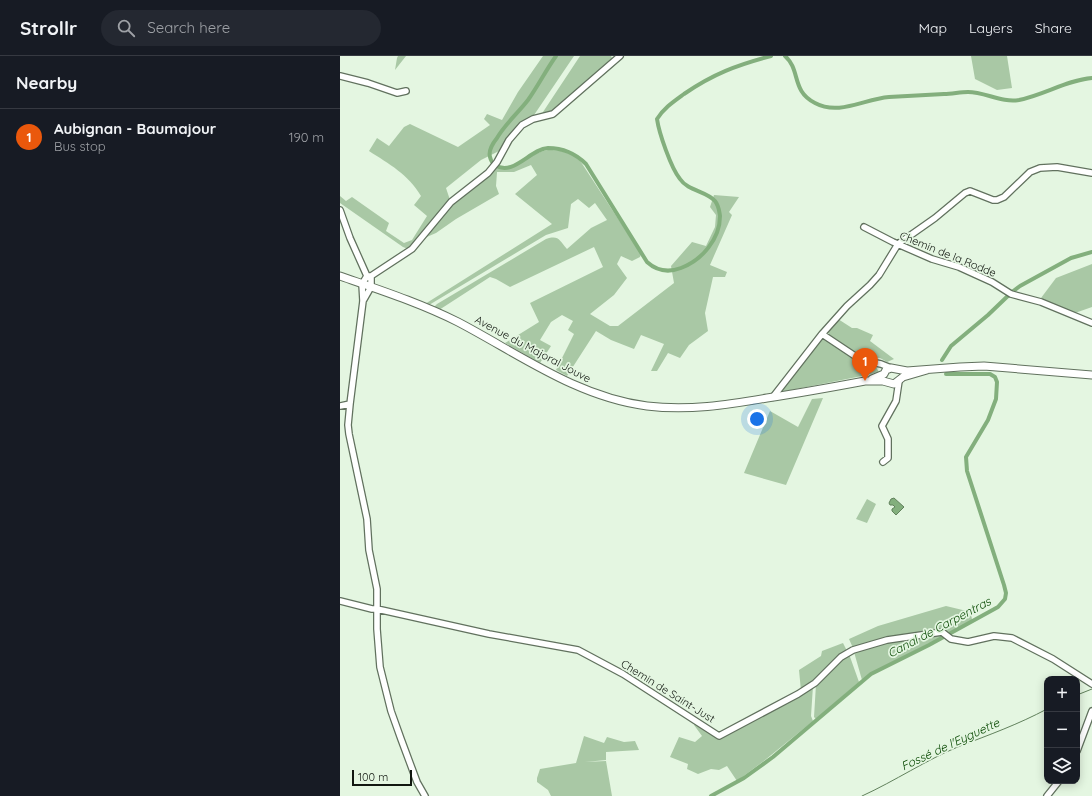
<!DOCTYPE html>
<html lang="en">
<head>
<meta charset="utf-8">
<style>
	:root { --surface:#171b24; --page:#242831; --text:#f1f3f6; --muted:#9ea1a6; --line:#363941; --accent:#ea580c }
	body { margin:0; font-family:Quicksand,sans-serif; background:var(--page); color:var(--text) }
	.controls { position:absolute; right:12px; bottom:12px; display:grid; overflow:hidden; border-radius:8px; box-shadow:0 2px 10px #0003 }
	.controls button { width:36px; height:36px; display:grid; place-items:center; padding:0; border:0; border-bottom:1px solid var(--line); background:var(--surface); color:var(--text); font:20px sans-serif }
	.scale { position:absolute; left:12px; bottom:10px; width:60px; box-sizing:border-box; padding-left:4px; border:2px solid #111710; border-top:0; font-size:11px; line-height:14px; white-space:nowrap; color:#111710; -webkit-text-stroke:3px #e4f6e1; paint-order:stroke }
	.you { position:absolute; left:417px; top:363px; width:14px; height:14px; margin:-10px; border:3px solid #fff; border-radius:50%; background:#1a73e8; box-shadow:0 0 0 6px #1a73e833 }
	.badge { display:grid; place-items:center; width:26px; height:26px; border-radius:50%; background:var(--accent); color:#fff; font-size:13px; font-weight:700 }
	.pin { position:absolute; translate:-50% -33px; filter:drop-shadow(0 1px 2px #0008) }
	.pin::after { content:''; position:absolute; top:21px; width:14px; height:12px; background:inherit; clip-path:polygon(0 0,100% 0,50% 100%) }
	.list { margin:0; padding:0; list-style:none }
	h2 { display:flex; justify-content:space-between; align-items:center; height:52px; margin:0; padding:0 16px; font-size:17px }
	h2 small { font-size:13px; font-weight:400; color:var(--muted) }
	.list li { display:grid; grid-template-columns:26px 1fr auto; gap:12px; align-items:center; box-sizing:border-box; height:56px; padding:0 16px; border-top:1px solid var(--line) }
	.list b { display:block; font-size:15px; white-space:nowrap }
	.list p { margin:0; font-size:13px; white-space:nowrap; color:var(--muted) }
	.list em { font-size:13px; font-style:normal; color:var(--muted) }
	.icon { flex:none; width:22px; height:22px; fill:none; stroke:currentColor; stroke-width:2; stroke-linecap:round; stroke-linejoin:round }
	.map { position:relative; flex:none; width:752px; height:740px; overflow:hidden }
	header { display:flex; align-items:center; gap:24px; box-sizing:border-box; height:56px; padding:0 20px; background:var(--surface); border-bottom:1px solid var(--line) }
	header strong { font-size:19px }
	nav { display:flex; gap:22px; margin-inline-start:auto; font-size:14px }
	.search { width:280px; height:36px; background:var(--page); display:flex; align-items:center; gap:10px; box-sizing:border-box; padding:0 14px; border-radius:22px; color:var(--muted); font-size:15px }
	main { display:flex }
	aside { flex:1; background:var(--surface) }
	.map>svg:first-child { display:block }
</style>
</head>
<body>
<header>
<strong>Strollr</strong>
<div class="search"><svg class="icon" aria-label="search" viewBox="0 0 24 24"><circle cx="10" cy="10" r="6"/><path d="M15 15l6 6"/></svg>Search here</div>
<nav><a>Map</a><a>Layers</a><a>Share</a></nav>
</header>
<main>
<aside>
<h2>Nearby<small></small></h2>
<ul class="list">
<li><span class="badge">1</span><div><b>Aubignan - Baumajour</b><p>Bus stop</p></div><em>190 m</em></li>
</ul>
</aside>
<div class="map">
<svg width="752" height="740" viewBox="0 0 752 740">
	<rect width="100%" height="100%" fill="#e4f6e1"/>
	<!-- green -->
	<path fill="#a9c8a5" d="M58 0H66L55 14 57 2Z
		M203 0H234L192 62 161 94 141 104 106 132 110 144 71 191 68 193 63 191 0 147V140L6 145 12 141 49 167 46 175 64 187 72 184 87 160 74 149 81 140C68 118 49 108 29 95L37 82 49 90 64 71 70 68 118 91 150 69 144 63 147 58 162 64 178 36Z
		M240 0H271L273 4 216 55 201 59Z
		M631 0H667L672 32 657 34 635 23Z
		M208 94C220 94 229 96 239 103L301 198 300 201 292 205 281 200 277 208 287 222 274 239 250 258 270 270H278L334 227 331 210 352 186 366 190 375 171 376 159 370 151 374 139 399 141 389 156 392 159 370 209 387 216 385 221H373L365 257 368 275 349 289 340 302 328 297 317 315H311L324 288 301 279 294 293 271 284 256 275 227 320 216 314 234 278 228 274 233 265 222 259 211 266 200 284 211 290 200 307 165 287 199 266 190 247 263 211 254 191 170 231 156 223 150 221 99 254 94 251 97 248 206 183C219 179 219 184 227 193L251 172 267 164 255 147 249 152 238 143 231 148 228 172 206 179 89 249 85 248 212 168 175 138 197 119 191 109 174 116H157L156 130 159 138 116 163 96 177 82 183 110 150 157 112C181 114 186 98 208 94Z
		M752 208V251L735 257 710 247 701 242 716 222Z
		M498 263 512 272H517L533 279 530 285 554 303 547 306 540 302 521 301 490 282C485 273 492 269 498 263Z
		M481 281 524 308 536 311 539 316 522 320 441 336 440 334Z
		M483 342 446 429 404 417 430 355 458 371 472 343Z
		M527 443 536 448 527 467 516 463Z
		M606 550 631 556 632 564 608 577 604 573C571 577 544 583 513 592L509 583 538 570Z
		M603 577 605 579 533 616 522 624 514 596 546 585Z
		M503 587 507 595 461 635 459 614 481 600 482 595Z
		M509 598 519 626 476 663 474 661 476 628 502 603Z
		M473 630 471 660 473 665 425 704 397 725 387 710 379 714 371 713 358 718 347 713 348 708 330 701 339 681 355 686 362 680 354 669 356 667 380 682Z
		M244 680 264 687 267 681 284 686 295 685 299 694 266 696V704L245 706 266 705 272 740H211L208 734 197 726V722L200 713 236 707Z"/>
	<!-- water -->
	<path fill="#83af7d" stroke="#61815c" d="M554 442 564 451 556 459 552 455V453L555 451 553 449H550L549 447 551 443Z"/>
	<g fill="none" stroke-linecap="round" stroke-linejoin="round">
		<!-- stream -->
		<path stroke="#61815c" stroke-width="1" d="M737 639 752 633
			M522 740C555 725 586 704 620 690 649 679 679 668 707 653"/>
		<!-- canal -->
		<path stroke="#83af7d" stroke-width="4" d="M216 0C206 14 198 30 188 44 178 57 165 68 157 82 153 87 148 94 150 101 151 105 152 107 155 109 173 121 190 93 208 92 223 92 235 97 246 108L307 206C317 215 328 217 341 212 362 204 380 183 380 160 379 154 379 150 375 145 366 135 348 135 340 123 331 112 319 77 317 63 324 52 333 46 344 38 373 18 397 9 431 0
			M445 0C461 14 451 35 475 47 499 60 524 43 549 41 567 40 585 39 604 38 612 38 620 36 628 36 645 36 662 47 679 44 704 39 727 24 752 22
			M602 304 611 290 648 259 672 236 680 230 731 202 752 196
			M371 740 404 722 433 701 531 618 589 589 658 551 665 543 666 537 664 529 627 415 626 401 648 364 656 343 657 326 655 321 650 318H606"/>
		<defs>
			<path id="minor" d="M0 20 28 27 57 37 66 35
				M0 154 10 182 27 220
				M524 171 553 186 592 203 619 211 652 226 671 238 701 246 752 267
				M23 245 31 231V220
				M482 278 521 304 541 308 551 312
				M433 341 482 278 507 250 530 229 539 219 558 188 595 162 625 137 630 135 653 144H657L664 141 690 116 700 112 717 111 752 117
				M0 350 10 348
				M543 406 548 402V383L542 370 556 345 559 325
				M0 545 32 553H37L149 578 238 594 283 618 379 680 458 638 475 627 501 601 513 594 547 584 602 576 611 583 628 586 654 580 672 582 713 603 752 628
				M737 695 752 655
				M85 740 77 726 61 683 51 655 40 611 37 573V533L29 494 27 463 9 378 8 369 10 348 23 245 22 228 27 220H31L72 193 111 146 148 117 157 106 169 84 182 69 193 63 213 58 280 0
				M707 740 719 725"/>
			<path id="major" d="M0 220C40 234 80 247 118 266 179 298 237 341 307 350 348 355 387 349 427 342 460 337 493 331 525 325H543L554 328 563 321 587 314
				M532 323 544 318 546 314 551 312 567 315 620 311 644 310 752 319"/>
		</defs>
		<!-- minor casing -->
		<use href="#minor" stroke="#61715e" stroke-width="8"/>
		<!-- major casing -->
		<use href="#major" stroke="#61715e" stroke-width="9"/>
		<!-- minor -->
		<use href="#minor" stroke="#fff" stroke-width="5.5"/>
		<!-- major -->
		<use href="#major" stroke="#fff" stroke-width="7"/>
	</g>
	<g text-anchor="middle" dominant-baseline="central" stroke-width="3.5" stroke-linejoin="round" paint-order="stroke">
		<!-- street labels -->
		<g font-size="11" fill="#111710" stroke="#e4f6e1">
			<text transform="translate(608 198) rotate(22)">Chemin de la Rodde</text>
			<text transform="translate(193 293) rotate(28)">Avenue du Majoral Jouve</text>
			<text transform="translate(328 635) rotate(32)">Chemin de Saint-Just</text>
		</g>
		<!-- water labels -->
		<g font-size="12" font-style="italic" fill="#074800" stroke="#e4f6e1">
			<text transform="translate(599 571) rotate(-28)">Canal de Carpentras</text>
			<text transform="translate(610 688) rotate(-25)">Fossé de l'Eyguette</text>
		</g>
	</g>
</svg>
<div class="controls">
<button>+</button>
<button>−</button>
<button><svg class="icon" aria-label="layers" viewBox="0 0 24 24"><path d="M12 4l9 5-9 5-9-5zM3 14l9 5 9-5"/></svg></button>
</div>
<div class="scale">100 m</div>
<div class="you"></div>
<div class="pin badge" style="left:525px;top:325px">1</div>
</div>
</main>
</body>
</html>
